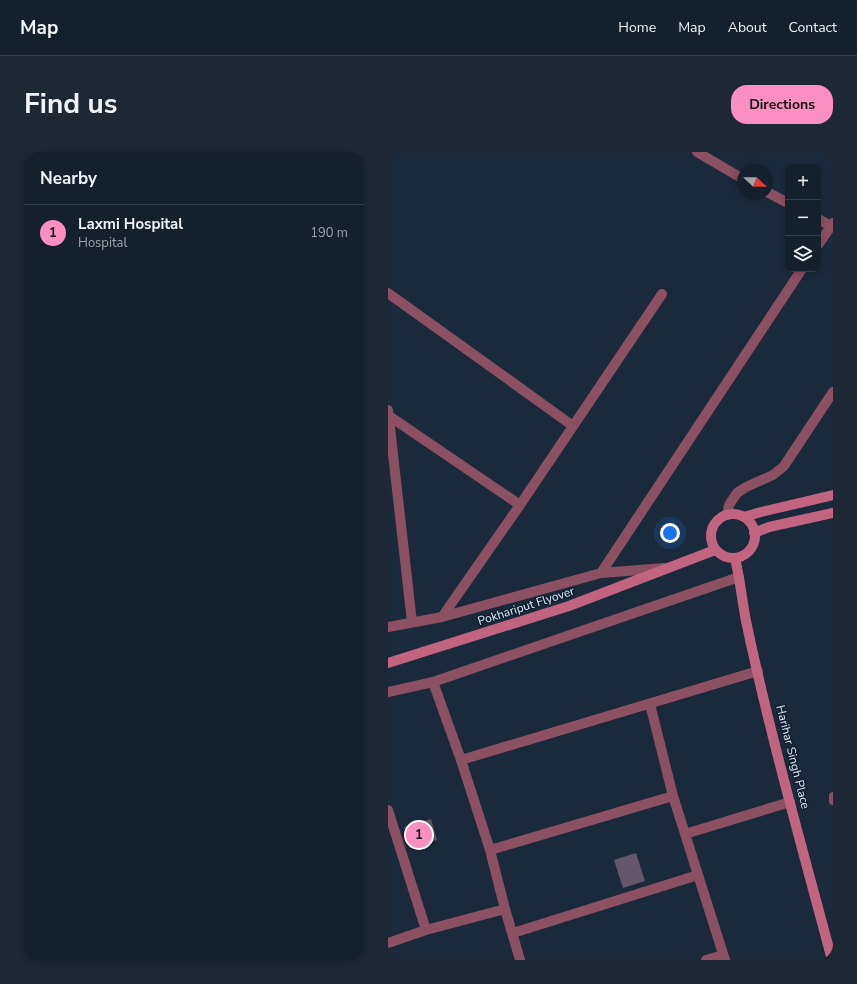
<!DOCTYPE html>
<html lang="en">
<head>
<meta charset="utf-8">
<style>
	:root { --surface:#14202c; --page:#1d2834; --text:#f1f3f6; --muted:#9da3a9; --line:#333e48; --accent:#fc8fc2 }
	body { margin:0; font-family:"Nunito Sans",sans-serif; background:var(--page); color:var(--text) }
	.controls { position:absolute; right:12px; top:12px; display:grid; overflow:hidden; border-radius:8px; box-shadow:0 2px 6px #0003 }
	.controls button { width:36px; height:36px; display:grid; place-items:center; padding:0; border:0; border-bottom:1px solid var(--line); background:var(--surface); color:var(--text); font:20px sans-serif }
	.compass { position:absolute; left:349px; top:12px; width:36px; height:36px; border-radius:50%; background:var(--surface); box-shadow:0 2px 6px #0003; rotate:112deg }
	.you { position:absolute; left:282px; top:381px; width:14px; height:14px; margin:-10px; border:3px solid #fff; border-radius:50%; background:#1a73e8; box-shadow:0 0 0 6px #1a73e833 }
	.badge { display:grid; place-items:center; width:26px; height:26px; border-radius:50%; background:var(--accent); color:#111; font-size:13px; font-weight:700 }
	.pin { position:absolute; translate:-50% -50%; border:2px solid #fff; box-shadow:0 1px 4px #0006 }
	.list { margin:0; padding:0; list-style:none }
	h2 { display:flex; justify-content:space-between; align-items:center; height:52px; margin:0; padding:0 16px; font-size:17px }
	h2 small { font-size:13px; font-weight:400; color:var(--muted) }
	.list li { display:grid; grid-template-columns:26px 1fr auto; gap:12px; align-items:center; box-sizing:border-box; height:56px; padding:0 16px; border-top:1px solid var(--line) }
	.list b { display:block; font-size:15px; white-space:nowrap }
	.list p { margin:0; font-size:13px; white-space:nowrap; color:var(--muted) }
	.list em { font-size:13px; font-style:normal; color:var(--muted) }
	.icon { flex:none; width:22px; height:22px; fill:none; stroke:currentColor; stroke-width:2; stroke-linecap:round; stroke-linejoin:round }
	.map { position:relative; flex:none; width:445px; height:808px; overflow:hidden; border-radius:16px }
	header { display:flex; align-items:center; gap:24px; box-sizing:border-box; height:56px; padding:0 20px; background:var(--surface); border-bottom:1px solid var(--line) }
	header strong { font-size:19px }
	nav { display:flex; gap:22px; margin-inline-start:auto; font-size:14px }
	.intro { display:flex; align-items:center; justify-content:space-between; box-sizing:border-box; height:96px; padding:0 24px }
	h1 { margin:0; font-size:28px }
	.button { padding:10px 18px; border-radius:16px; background:var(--accent); color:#111; font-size:14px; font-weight:700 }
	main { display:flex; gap:24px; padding:0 24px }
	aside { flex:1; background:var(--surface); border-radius:16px; box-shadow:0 2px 6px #0003 }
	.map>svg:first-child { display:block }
</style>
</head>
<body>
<header>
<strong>Map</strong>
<nav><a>Home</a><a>Map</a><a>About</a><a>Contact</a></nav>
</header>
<div class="intro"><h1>Find us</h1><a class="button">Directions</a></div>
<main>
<aside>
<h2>Nearby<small></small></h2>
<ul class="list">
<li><span class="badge">1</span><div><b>Laxmi Hospital</b><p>Hospital</p></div><em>190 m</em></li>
</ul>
</aside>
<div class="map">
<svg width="445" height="808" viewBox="0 0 445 808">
	<rect width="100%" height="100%" fill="#1b2a3b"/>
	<!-- building -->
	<path fill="#66566a" d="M43 667 49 688 22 696 16 675Z
		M248 701 257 729 235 736 226 708Z"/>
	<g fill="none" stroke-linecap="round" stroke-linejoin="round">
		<!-- lane -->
		<path stroke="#8b5061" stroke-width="8" d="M445 644V649"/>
		<!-- street -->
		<path stroke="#8b5061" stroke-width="10" d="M309 0 355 27
			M379 40 400 51
			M430 67 443 74 445 71
			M430 93 443 74 445 75
			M0 141 185 274
			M0 258 24 470
			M1 264 132 353
			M339 363 341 353 349 341 358 335 385 323 396 314 445 240
			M276 416 213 421 414 117
			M54 465 132 353 274 142
			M0 475 54 465 213 421
			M45 530 73 608 102 698 117 757 132 808
			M0 540 45 530 351 425
			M262 552 285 644 337 808
			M73 608 370 519
			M0 658 38 778
			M297 682 402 650
			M102 698 285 644
			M125 781 310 723
			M0 791 38 778 117 757
			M318 808 335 803"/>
		<!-- secondary -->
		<path stroke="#c16480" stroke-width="10" d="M323 384a22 22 0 1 1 44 0a22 22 0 1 1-44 0Z
			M356 365 373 360 445 343
			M366 381 381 375 445 361
			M347 406C352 427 354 448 358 469 382 583 414 695 444 808
			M0 511 181 454 327 398"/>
	</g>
	<g text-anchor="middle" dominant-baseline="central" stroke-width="3" stroke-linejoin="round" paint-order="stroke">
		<!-- street labels -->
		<g font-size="12" fill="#e0eaf6" stroke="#122030">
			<text transform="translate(138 454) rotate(-18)">Pokhariput Flyover</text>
			<text transform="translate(405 605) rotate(76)">Harihar Singh Place</text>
		</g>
	</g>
</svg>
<div class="controls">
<button>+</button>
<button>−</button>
<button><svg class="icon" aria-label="layers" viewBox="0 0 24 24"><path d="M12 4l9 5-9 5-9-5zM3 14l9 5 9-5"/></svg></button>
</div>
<svg class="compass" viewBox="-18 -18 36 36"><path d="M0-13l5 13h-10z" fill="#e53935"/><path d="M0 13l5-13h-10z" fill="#9da3a9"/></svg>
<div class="you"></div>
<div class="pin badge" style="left:31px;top:683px">1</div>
</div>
</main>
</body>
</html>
